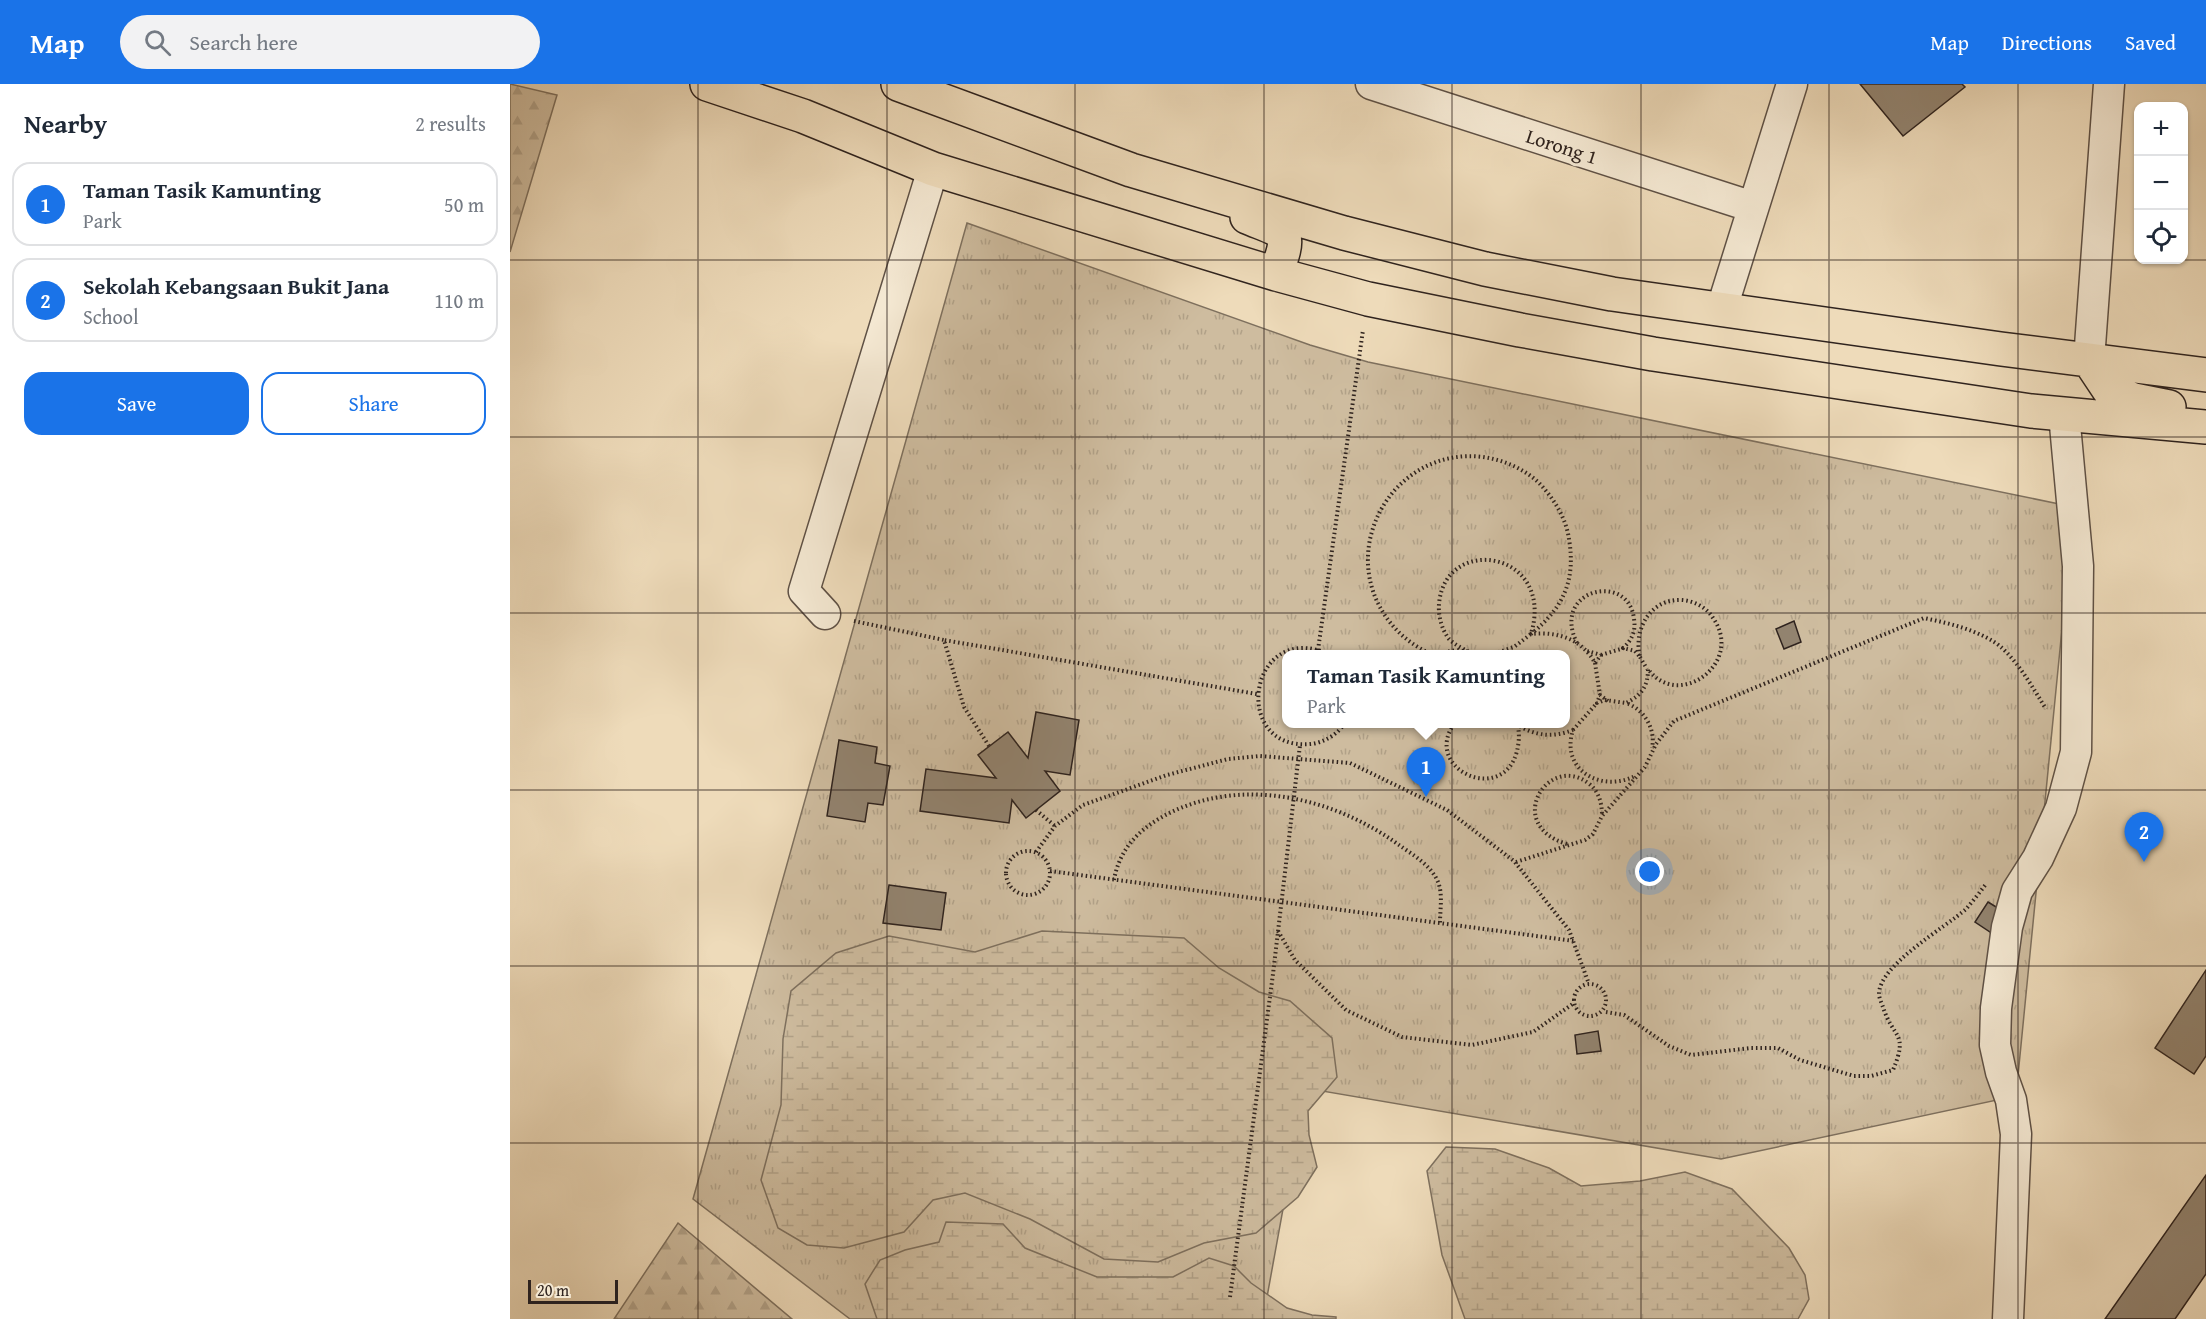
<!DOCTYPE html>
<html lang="en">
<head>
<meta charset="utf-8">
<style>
	:root { --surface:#fff; --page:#f2f2f3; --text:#1f2937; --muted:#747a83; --line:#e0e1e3; --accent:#1a73e8 }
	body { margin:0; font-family:"Gentium Book Plus",serif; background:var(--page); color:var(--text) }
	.controls { position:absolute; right:18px; top:18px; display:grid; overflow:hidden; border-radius:12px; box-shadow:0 2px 4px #0004 }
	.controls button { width:54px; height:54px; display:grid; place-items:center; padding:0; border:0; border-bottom:2px solid var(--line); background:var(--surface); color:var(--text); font:30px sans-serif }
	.scale { position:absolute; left:18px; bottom:15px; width:90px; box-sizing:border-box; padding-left:6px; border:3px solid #2f231e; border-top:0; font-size:16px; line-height:21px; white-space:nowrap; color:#2f231e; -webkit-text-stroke:4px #f4e8d2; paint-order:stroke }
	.you { position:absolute; left:1140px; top:788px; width:21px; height:21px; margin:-15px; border:4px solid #fff; border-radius:50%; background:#1a73e8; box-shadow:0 0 0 9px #1a73e833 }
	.badge { display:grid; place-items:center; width:39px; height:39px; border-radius:50%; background:var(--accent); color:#fff; font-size:20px; font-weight:700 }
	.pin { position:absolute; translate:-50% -50px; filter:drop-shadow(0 2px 3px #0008) }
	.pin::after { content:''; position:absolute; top:32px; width:21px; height:18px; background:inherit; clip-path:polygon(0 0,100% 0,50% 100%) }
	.popup { position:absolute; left:772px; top:566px; width:288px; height:78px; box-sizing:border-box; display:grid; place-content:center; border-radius:12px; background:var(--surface); filter:drop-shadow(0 2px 4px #0005); font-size:20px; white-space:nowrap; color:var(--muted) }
	.popup b { font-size:22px; color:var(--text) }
	.popup::after { content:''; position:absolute; left:50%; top:100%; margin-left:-12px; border:12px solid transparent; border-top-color:var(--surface) }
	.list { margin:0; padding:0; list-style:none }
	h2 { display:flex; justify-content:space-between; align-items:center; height:78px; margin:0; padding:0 24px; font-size:26px }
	h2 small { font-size:20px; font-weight:400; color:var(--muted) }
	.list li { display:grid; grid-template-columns:39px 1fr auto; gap:18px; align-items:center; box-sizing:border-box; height:84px; margin:0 12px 12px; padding:0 12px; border:2px solid var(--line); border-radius:18px }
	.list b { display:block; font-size:22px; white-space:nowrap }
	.list p { margin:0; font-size:20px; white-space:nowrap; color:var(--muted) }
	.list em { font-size:20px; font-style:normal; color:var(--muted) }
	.actions { display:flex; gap:12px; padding:18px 24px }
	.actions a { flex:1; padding:14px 0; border:2px solid var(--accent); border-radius:18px; text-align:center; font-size:21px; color:var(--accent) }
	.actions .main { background:var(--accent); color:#fff }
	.icon { flex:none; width:33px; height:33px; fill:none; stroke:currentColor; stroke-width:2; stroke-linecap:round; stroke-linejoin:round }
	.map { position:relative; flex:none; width:1696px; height:1235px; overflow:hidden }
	header { display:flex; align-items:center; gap:36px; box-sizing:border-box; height:84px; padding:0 30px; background:var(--accent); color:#fff }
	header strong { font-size:28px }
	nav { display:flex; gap:33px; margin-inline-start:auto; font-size:21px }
	.search { width:420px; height:54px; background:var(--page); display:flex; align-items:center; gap:15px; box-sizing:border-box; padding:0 21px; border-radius:33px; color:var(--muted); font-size:22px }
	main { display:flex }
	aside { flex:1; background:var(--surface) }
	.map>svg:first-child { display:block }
</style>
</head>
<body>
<header>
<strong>Map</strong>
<div class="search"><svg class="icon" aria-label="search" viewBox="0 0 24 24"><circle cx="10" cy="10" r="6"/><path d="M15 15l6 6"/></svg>Search here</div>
<nav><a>Map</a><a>Directions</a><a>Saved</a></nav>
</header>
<main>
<aside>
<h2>Nearby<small>2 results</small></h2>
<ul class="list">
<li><span class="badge">1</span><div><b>Taman Tasik Kamunting</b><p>Park</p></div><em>50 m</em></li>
<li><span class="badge">2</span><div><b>Sekolah Kebangsaan Bukit Jana</b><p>School</p></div><em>110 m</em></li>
</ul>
<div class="actions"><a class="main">Save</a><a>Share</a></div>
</aside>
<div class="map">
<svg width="1696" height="1235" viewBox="0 0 1696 1235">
	<defs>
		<pattern id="grass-tufts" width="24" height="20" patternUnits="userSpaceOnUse" patternTransform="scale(1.5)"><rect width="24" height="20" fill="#cebc9f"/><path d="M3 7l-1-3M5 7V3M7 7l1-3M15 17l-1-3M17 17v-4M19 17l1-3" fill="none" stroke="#b1a188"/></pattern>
		<pattern id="forest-firs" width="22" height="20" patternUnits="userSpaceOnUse" patternTransform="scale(1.5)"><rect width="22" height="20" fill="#cebc9f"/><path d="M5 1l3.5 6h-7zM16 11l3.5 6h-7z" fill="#b1a188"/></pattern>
		<pattern id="wetland-marsh" width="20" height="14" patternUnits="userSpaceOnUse" patternTransform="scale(1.5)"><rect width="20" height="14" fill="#cebc9f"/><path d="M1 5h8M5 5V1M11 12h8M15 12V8" fill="none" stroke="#b1a188"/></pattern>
	</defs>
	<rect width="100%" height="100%" fill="#eedbba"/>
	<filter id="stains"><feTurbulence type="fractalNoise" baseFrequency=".00333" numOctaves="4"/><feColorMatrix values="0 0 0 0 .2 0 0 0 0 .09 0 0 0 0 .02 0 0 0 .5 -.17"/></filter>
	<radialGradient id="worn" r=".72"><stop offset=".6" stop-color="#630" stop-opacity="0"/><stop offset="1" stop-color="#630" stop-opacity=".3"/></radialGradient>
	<!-- grass -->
	<path fill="url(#grass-tufts)" stroke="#7e705e" stroke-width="1.5" fill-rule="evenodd" d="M457 139 800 261 858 278 1564 423 1506 1012 1211 1075 795 1004 753 1235H340L183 1115ZM776 570H1056V640H776Z"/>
	<!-- forest -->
	<path fill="url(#forest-firs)" stroke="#7e705e" stroke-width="1.5" d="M0 0 47 11 0 168Z
		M168 1139 282 1235H104Z"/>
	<!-- wetland -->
	<path fill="url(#wetland-marsh)" stroke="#7e705e" stroke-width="1.5" d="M532 847 674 854 709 884 749 908 780 917 822 954 827 993 798 1027 799 1051 807 1083 788 1113 746 1149 694 1159 648 1178 594 1175 520 1135 455 1109 423 1116 394 1148 334 1164 297 1161 268 1144 251 1096 271 1021 273 955 281 907 326 869 379 852 465 868Z
		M936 1063 985 1065 1039 1084 1071 1102 1130 1097 1175 1088 1222 1105 1279 1164 1295 1191 1299 1215 1288 1235H955L932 1171 917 1087Z
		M436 1138 493 1140 515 1164 587 1193H663L699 1174 724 1182 741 1199 777 1224 802 1231 826 1233V1235H367L355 1200 370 1176 395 1166 429 1158Z"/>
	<!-- building -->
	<path fill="#92836f" stroke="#2f231e" stroke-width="1.5" d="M1350 0H1452L1455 3 1393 52Z
		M1284 537 1291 558 1274 565 1266 545Z
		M526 628 569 636 560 691 535 687 550 707 516 734 502 716 499 739 410 727 416 685 486 694 468 671 498 648 518 674Z
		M329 656 367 663 365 679 380 682 373 721 358 719 355 738 317 732Z
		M379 801 436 809 431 846 373 839Z
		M1478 818 1496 829 1483 850 1465 838Z
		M1696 886V972L1684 990 1645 964Z
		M1088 947 1091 967 1067 970 1065 951Z
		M1696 1091V1190L1665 1235H1595Z"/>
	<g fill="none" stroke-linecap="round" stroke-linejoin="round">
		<defs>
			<path id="minor" d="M861 0 1243 123
				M1212 224 1282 0
				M1579 276 1599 0
				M315 530 294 507 423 85
				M1498 1235 1506 1050 1501 1016 1491 988 1485 961 1486 924 1497 843 1507 807 1528 774 1551 724 1566 668 1568 482 1554 330"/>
			<path id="major" d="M197 0 293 32 423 85 766 190 858 215 1010 246 1143 270 1521 327 1696 343
				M388 0 621 86 834 149 975 185 1102 210 1491 265 1696 291
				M737 133C778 150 782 145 766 190
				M1579 276 1599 306 1624 316 1659 323"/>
		</defs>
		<!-- minor casing -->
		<use href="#minor" stroke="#5f5145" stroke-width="33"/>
		<!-- major casing -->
		<use href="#major" stroke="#2f231e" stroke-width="36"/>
		<!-- path -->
		<path stroke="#2f231e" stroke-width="4" stroke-dasharray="1.5 3" stroke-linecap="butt" d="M344 537 434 556
			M1067 559C1040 505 1119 487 1124 535 1126 547 1122 556 1113 564L1125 567 1130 573C1123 545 1141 514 1172 516 1185 517 1197 524 1203 534 1235 579 1168 627 1138 585 1138 602 1132 611 1116 619 1134 625 1146 645 1142 664
			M808 566 853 246
			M819 570C738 535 720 667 800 660 813 659 827 651 834 640
			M924 570C923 569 917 568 913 566 900 559 888 549 879 537 824 465 884 362 973 373 994 376 1015 385 1030 400 1044 415 1056 434 1059 455 1066 497 1053 524 1021 550 1047 547 1072 555 1085 579L1091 571 1077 567
			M925 570 947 566 974 570
			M962 570C955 565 946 562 939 555 932 546 928 532 929 520 935 449 1046 467 1021 550L1004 563 983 570
			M1091 571 1114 564
			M1130 573 1137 585
			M1085 579 1090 611
			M1098 617 1090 611 1087 619 1095 616 1116 619
			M944 640C912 685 993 722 1007 667 1009 659 1010 648 1007 640
			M1006 640C1025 652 1042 654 1063 646 1050 686 1091 709 1125 692
			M1063 646 1087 619
			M479 662 454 623 434 556 747 610
			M526 726 545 742
			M1057 760C993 741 1038 669 1078 699 1089 707 1092 719 1092 732
			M496 789a22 22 0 1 1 44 0a22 22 0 1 1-44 0Z
			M526 768 545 742 573 721 657 691 718 675 750 672 840 679 937 726 1004 777 1059 846 1079 900
			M1006 778 1075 756 1083 750 1092 732 1135 683 1146 660 1164 637 1414 534C1437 539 1460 544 1481 556 1503 568 1523 604 1536 625
			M540 787 1064 857
			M604 796C609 767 627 747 652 733 727 691 822 712 889 761 903 771 921 781 928 798 933 810 930 826 930 839
			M768 847 785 876 836 926 892 953 962 961 1023 948 1064 919
			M1064 916a16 16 0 1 1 32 0a16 16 0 1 1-32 0Z
			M1096 928 1114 931 1159 962 1181 971 1241 964H1268L1290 976 1344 992H1361L1383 986C1399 948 1383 955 1373 923 1372 920 1369 914 1369 910 1369 881 1436 843 1456 825 1463 817 1470 808 1476 800
			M720 1213 763 890 790 661"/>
		<!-- minor -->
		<use href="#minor" stroke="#f4e8d2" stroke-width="30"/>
		<!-- major -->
		<use href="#major" stroke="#eedbba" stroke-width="33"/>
	</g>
	<!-- grid -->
	<path fill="none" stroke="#2f231e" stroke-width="1.5" stroke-opacity="0.55" d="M188 0V1235M377 0V1235M565 0V1235M754 0V1235M942 0V1235M1131 0V1235M1319 0V1235M1508 0V1235M0 176H1696M0 353H1696M0 529H1696M0 706H1696M0 882H1696M0 1059H1696"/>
	<g text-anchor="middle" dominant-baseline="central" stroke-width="6" stroke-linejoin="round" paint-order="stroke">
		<!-- street labels -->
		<g font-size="20" fill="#2f231e" stroke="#f4e8d2">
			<text transform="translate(1052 62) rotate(18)">Lorong 1</text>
		</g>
	</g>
	<rect width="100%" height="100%" filter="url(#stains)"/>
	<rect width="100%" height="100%" fill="url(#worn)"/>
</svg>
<div class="controls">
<button>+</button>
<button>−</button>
<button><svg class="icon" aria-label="locate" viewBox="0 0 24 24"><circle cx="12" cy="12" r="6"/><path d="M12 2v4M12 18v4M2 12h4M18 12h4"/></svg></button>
</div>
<div class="scale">20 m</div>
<div class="you"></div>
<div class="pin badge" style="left:916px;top:713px">1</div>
<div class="popup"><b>Taman Tasik Kamunting</b>Park</div>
<div class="pin badge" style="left:1634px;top:778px">2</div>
</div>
</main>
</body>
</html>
